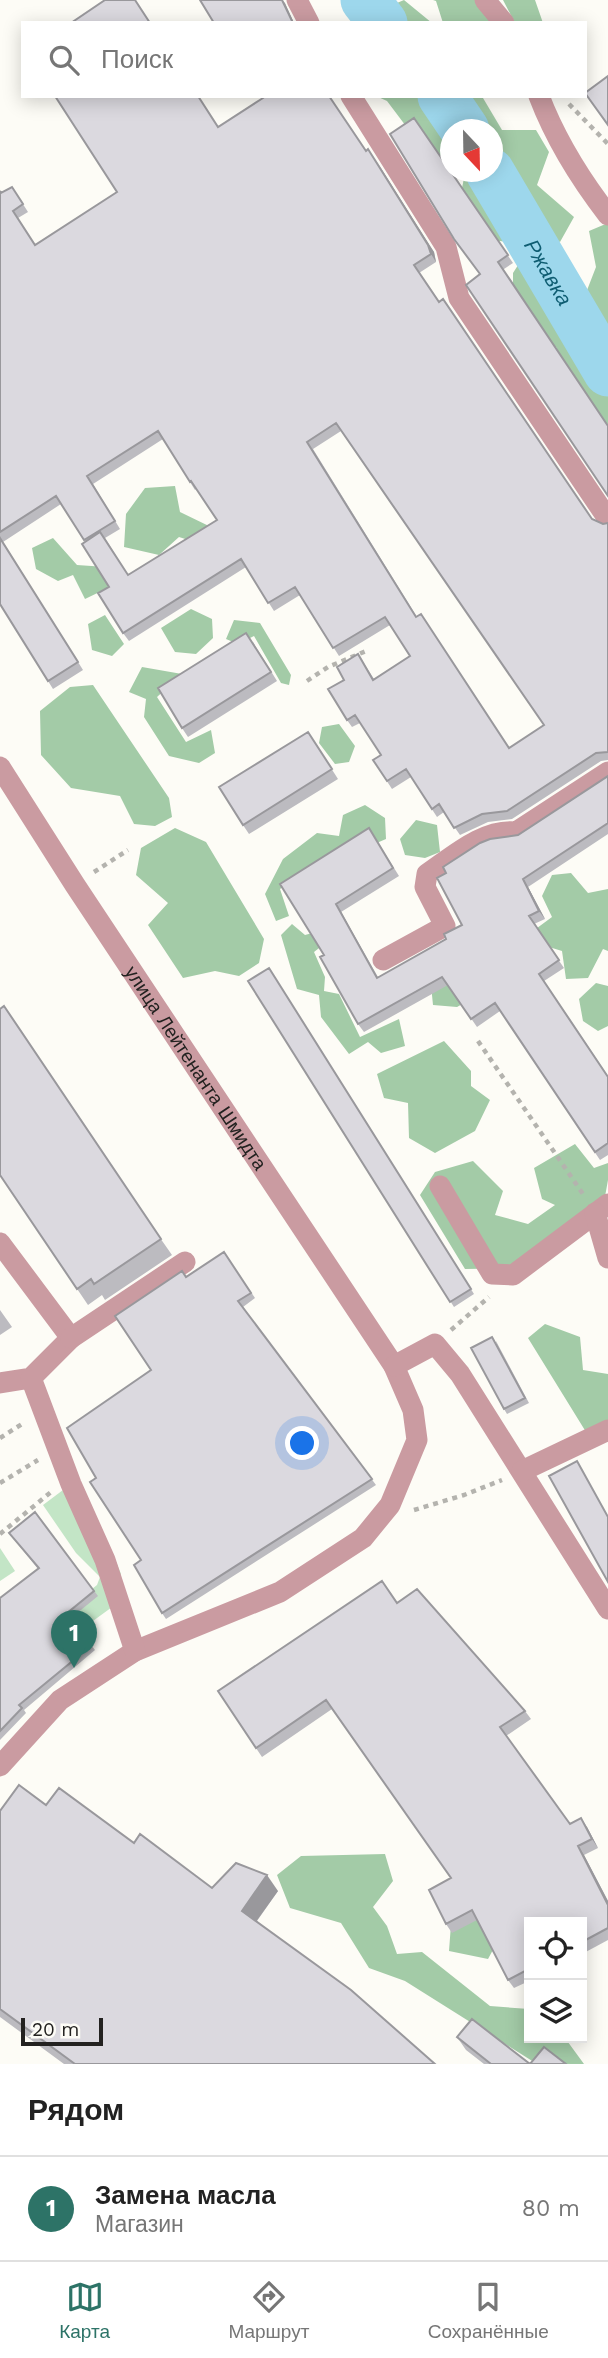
<!DOCTYPE html>
<html lang="ru">
<head>
<meta charset="utf-8">
<style>
	:root { --surface:#fff; --page:#f6f6f6; --text:#222; --muted:#767676; --line:#e0e0e0; --accent:#2d7367 }
	body { margin:0; font-family:"Work Sans",sans-serif; background:var(--page); color:var(--text) }
	.controls { position:absolute; right:21px; bottom:21px; display:grid; overflow:hidden; border-radius:0px; box-shadow:0 4px 18px #0003 }
	.controls button { width:63px; height:63px; display:grid; place-items:center; padding:0; border:0; border-bottom:2px solid var(--line); background:var(--surface); color:var(--text); font:35px sans-serif }
	.compass { position:absolute; left:440px; top:119px; width:63px; height:63px; border-radius:50%; background:var(--surface); box-shadow:0 4px 18px #0003; rotate:158deg }
	.scale { position:absolute; left:21px; bottom:18px; width:82px; box-sizing:border-box; padding-left:7px; border:4px solid #232220; border-top:0; font-size:19px; line-height:24px; white-space:nowrap; color:#232220; -webkit-text-stroke:5px #fdfcf6; paint-order:stroke }
	.you { position:absolute; left:303px; top:1444px; width:24px; height:24px; margin:-18px; border:5px solid #fff; border-radius:50%; background:#1a73e8; box-shadow:0 0 0 10px #1a73e833 }
	.badge { display:grid; place-items:center; width:46px; height:46px; border-radius:50%; background:var(--accent); color:#fff; font-size:23px; font-weight:700 }
	.pin { position:absolute; translate:-50% -58px; filter:drop-shadow(0 2px 4px #0008) }
	.pin::after { content:''; position:absolute; top:37px; width:24px; height:21px; background:inherit; clip-path:polygon(0 0,100% 0,50% 100%) }
	.list { margin:0; padding:0; list-style:none }
	h2 { display:flex; justify-content:space-between; align-items:center; height:91px; margin:0; padding:0 28px; font-size:30px }
	h2 small { font-size:23px; font-weight:400; color:var(--muted) }
	.list li { display:grid; grid-template-columns:46px 1fr auto; gap:21px; align-items:center; box-sizing:border-box; height:105px; padding:0 28px; border-top:2px solid var(--line) }
	.list b { display:block; font-size:26px; white-space:nowrap }
	.list p { margin:0; font-size:23px; white-space:nowrap; color:var(--muted) }
	.list em { font-size:23px; font-style:normal; color:var(--muted) }
	.icon { flex:none; width:38px; height:38px; fill:none; stroke:currentColor; stroke-width:2; stroke-linecap:round; stroke-linejoin:round }
	.map { position:relative; flex:none; width:608px; height:2064px; overflow:hidden }
	.search { position:absolute; background:var(--surface); box-shadow:0 4px 18px #0003; left:21px; right:21px; top:21px; height:77px; display:flex; align-items:center; gap:18px; box-sizing:border-box; padding:0 24px; border-radius:0px; color:var(--muted); font-size:26px }
	.sheet { height:196px; background:var(--surface) }
	nav { display:flex; justify-content:space-around; align-items:center; box-sizing:border-box; height:98px; border-top:2px solid var(--line); background:var(--surface); font-size:19px; color:var(--muted) }
	nav a { display:grid; justify-items:center; gap:4px }
	nav .on { color:var(--accent) }
	.map>svg:first-child { display:block }
</style>
</head>
<body>
<div class="map">
<svg width="608" height="2064" viewBox="0 0 608 2064">
	<rect width="100%" height="100%" fill="#fdfcf6"/>
	<!-- green -->
	<path fill="#c3e5c6" d="M71 1484 117 1564 121 1574 119 1602 5 1685 41 1630 97 1585 100 1577 76 1553 43 1505Z
		M0 1548 15 1571 0 1581Z"/>
	<!-- forest -->
	<path fill="#a3cba7" d="M404 0 432 23H377L383 9Z
		M433 0H481L491 23H443L436 1Z
		M503 0H535L543 23H515Z
		M376 96H486L483 98 502 130H536L549 152 537 185 574 217 560 242 531 229 508 242 475 238 458 208 465 173 462 172H492V130H450V169L436 166 387 101Z
		M608 223V343L584 298 596 267 589 231Z
		M527 251 560 276 608 385V449L559 379 557 348 513 320V273Z
		M175 486 180 512 213 528 207 546 179 537 159 555 124 547 126 514 145 488Z
		M53 538 77 565 106 567 114 585 85 599 73 575 58 581 36 569 32 548Z
		M191 609 212 619 213 638 196 654 175 652 161 628Z
		M105 615 124 644 112 656 92 650 88 624Z
		M234 620 260 623 291 675 289 685 281 683 254 636 238 644 226 639Z
		M142 667 182 674 157 697 186 742 211 730 215 753 199 763 169 756 144 717 146 699 129 692Z
		M93 685 169 798 172 817 155 826 134 824 120 796 71 788 41 755 40 711 70 687Z
		M339 724 355 746 349 762 335 764 319 743 322 727Z
		M365 805 385 818 386 839 295 878 280 889 289 916 276 921 265 894 283 859 317 833 339 836 343 815Z
		M416 820 437 825 440 852 425 858 405 855 400 839Z
		M175 828 206 842 264 939 259 963 239 976 215 971 183 978 148 925 168 903 136 875 141 848Z
		M571 873 588 893 608 889V951L603 949 588 978 566 979 562 951 536 943 533 931 552 917 542 896 552 875Z
		M292 924 305 935 327 929 328 941 314 952 325 977 324 991 339 994 360 1037 399 1019 405 1046 381 1053 368 1042 349 1054 321 1017 319 995 297 989 281 935Z
		M479 958 493 987 457 1007 433 1005 431 985Z
		M596 983 608 986V1026L598 1031 583 1021 579 999Z
		M444 1041 471 1071V1086L490 1100 475 1131 435 1153 409 1138 408 1103 384 1098 377 1074Z
		M575 1144 594 1168 608 1163V1180L604 1202 517 1268 465 1269 420 1195 435 1172 473 1161 503 1191 495 1215 528 1224 555 1205 542 1199 534 1168Z
		M545 1324 580 1337 583 1370 608 1374V1442L586 1432 528 1338Z
		M385 1854 393 1881 373 1907 387 1926 397 1954 422 1952 490 2006 529 2009V2038H565L584 2064H537L405 1981 369 1968 341 1923 290 1908 277 1875 301 1856Z
		M452 1911 507 1924 488 1959 449 1951Z"/>
	<g fill="none" stroke-linecap="round" stroke-linejoin="round">
		<!-- river -->
		<g stroke="#9dd7ec" stroke-width="49">
			<path d="M365 0 383 23"/>
			<path d="M442 96 465 130"/>
			<path id="s1" d="M490 172 608 372"/>
		</g>
		<!-- path -->
		<path stroke="#b4b3ae" stroke-width="4.5" stroke-dasharray="5 5" stroke-linecap="butt" d="M569 104 608 144
			M307 681 328 667 366 651
			M94 872 128 850
			M478 1041 583 1194
			M451 1330 489 1297
			M0 1438 22 1424 24 1427
			M0 1483 38 1460
			M414 1510 464 1495 502 1480
			M0 1534 51 1492"/>
		<!-- minor -->
		<g stroke="#ca9ba1" stroke-width="21">
			<path d="M297 0 309 23"/>
			<path d="M485 0 504 23"/>
			<path d="M351 96 446 247 459 298 608 519"/>
			<path d="M539 96C555 138 581 180 608 215"/>
			<path id="s2" d="M0 767 75 885 394 1366 413 1410 417 1440 390 1505 363 1538 280 1592 135 1651 60 1700 0 1766"/>
			<path d="M383 960 445 926 425 887 427 874C452 857 484 828 516 832L608 772"/>
			<path d="M440 1186 492 1274 513 1275 608 1204"/>
			<path d="M595 1213 608 1258"/>
			<path d="M0 1243 71 1338 31 1378 0 1383"/>
			<path d="M71 1338 185 1262"/>
			<path d="M394 1366 435 1344 460 1374 608 1609"/>
			<path d="M31 1378 71 1484 105 1560 135 1651"/>
			<path d="M522 1471 608 1430"/>
		</g>
	</g>
	<!-- wall -->
	<path fill="#bcbbc0" fill-rule="evenodd" d="M414 118 513 263 504 269 480 274Z
		M218 127 352 131 434 252 436 262 419 273 592 519 603 524 608 523V760L601 761 512 819 488 822 460 835 444 812 437 817 411 777 392 789 373 760 381 755 360 723 352 727 347 720 344 680 358 654 374 679 410 656 390 625 339 656 300 595 274 611 246 567 129 641 123 633 109 587 85 542 61 504 3 542 83 670 53 689 0 604V191L1 193 12 187 28 212 18 218 35 245ZM341 431 544 725 509 748 417 617 313 449ZM163 439 190 482 195 490 196 489 217 520 128 575 105 538 120 529 93 484Z
		M253 642 277 681 188 737 182 728Z
		M308 732 338 779 249 834 243 825Z
		M608 776V834L528 887 545 919 534 924 564 968 544 981 608 1076V1155L600 1160 500 1011 477 1027 448 985 364 1032 358 1024 324 955 280 884 369 828 399 876 341 912 378 977 446 939 462 925 518 835Z
		M269 968 474 1294 454 1307 248 981Z
		M0 1009 172 1255 105 1300 102 1295 88 1305 0 1175Z
		M224 1252 255 1298 243 1307 376 1485 166 1619 162 1613 141 1560 96 1478 151 1370 186 1277Z
		M0 1310 12 1327 0 1335Z
		M496 1341 529 1403 507 1414 504 1409Z
		M35 1512 98 1596 70 1619 95 1650 24 1710 26 1713 0 1740V1598L38 1569 9 1533Z
		M397 1603 525 1711 531 1719 506 1736 570 1824 587 1827 598 1848 584 1855 608 1901V1940L582 1954V1922H529V1981L514 1988 508 1980 477 1920 452 1933 446 1924 451 1878 332 1709 262 1757 218 1691Z
		M46 1805 134 1843 212 1888 278 1891 257 1921 435 2064H64L0 2017V1811Z
		M457 2037 530 2064H484L466 2050Z"/>
	<!-- shaded-wall -->
	<path fill="#99989c" d="M282 0 285 3 294 23H293Z
		M374 157 434 252 436 262 431 254Z
		M523 879 528 887 545 919 539 911Z
		M336 904 341 912 382 986 377 978Z
		M581 1818 587 1827 598 1848 592 1839Z
		M578 1846 584 1855 608 1901V1905Z
		M267 1875 278 1891 253 1926 242 1911Z"/>
	<!-- building -->
	<path fill="#dbd9df" stroke="#99989c" stroke-width="2" fill-rule="evenodd" d="M105 0H135L150 23H71Z
		M200 0H282L293 23H214Z
		M608 76V125L585 93Z
		M55 96H198L218 127 263 98 262 96H329L366 151 368 149 428 245 431 254 414 265 439 302 443 299 592 519 603 524 608 523V752L596 753 507 811 482 814 454 828 439 804 432 809 406 769 387 781 373 760 381 755 355 715 347 720 328 689 344 680 337 667 358 654 373 680 410 656 385 617 333 648 295 587 268 603 241 559 123 633 98 593 109 587 82 544 100 532 128 575 217 520 191 481 190 482 158 431 87 476 115 521 84 540 56 496 0 532V191L1 193 12 187 23 204 13 211 35 245 117 192ZM336 423 544 725 509 748 421 614 416 617 307 442Z
		M414 118 508 255 498 262 608 426V496L466 285 480 274 454 239 390 134Z
		M0 538 78 662 48 681 0 604Z
		M246 633 271 672 182 728 158 688Z
		M308 732 332 769 243 825 219 787Z
		M608 776V823L523 879 539 911 529 916 559 960 539 974 608 1077V1143L595 1152 495 1003 471 1019 442 977 358 1024 320 957 324 955 280 884 369 828 393 868 336 904 377 978 446 939 444 934 462 925 437 878 446 873 443 867 480 843 490 839 518 835Z
		M269 968 471 1289 450 1302 248 981Z
		M4 1006 161 1239 94 1284 91 1279 77 1289 0 1175V1009Z
		M224 1252 251 1293 238 1301 372 1479 162 1613 134 1565 141 1560 90 1482 96 1478 67 1428 151 1370 115 1316 182 1271 186 1277Z
		M492 1337 525 1398 504 1409 471 1348Z
		M577 1461 608 1517V1582L549 1476Z
		M35 1512 94 1591 66 1614 92 1645 19 1705 22 1708 0 1731V1598L39 1568 9 1533Z
		M382 1581 397 1603 417 1589 525 1711 500 1727 570 1824 581 1818 592 1839 578 1846 608 1905V1928L582 1942V1922H529V1969L508 1980 472 1910 446 1924 429 1890 451 1878 326 1700 256 1748 218 1691Z
		M19 1785 46 1805 59 1788 134 1843 140 1834 212 1888 236 1863 267 1875 242 1911 351 1990 435 2064H75L0 2009V1811Z
		M472 2019 530 2064H491L457 2037Z
		M544 2047 566 2064H530Z"/>
	<g text-anchor="middle" dominant-baseline="central" stroke-width="5" stroke-linejoin="round" paint-order="stroke">
		<!-- street labels -->
		<g font-size="19" fill="#232220" stroke="#fdfcf6">
			<text stroke="none"><textPath href="#s2" startOffset="359">улица Лейтенанта Шмидта</textPath></text>
		</g>
		<!-- water labels -->
		<g font-size="21" font-style="italic" fill="#0f5d72" stroke="#fdfcf6">
			<text stroke="none"><textPath href="#s1" startOffset="116">Ржавка</textPath></text>
		</g>
	</g>
</svg>
<div class="controls">
<button><svg class="icon" aria-label="locate" viewBox="0 0 24 24"><circle cx="12" cy="12" r="6"/><path d="M12 2v4M12 18v4M2 12h4M18 12h4"/></svg></button>
<button><svg class="icon" aria-label="layers" viewBox="0 0 24 24"><path d="M12 4l9 5-9 5-9-5zM3 14l9 5 9-5"/></svg></button>
</div>
<svg class="compass" viewBox="-18 -18 36 36"><path d="M0-13l5 13h-10z" fill="#e53935"/><path d="M0 13l5-13h-10z" fill="#767676"/></svg>
<div class="scale">20 m</div>
<div class="you"></div>
<div class="pin badge" style="left:74px;top:1668px">1</div>
<div class="search"><svg class="icon" aria-label="search" viewBox="0 0 24 24"><circle cx="10" cy="10" r="6"/><path d="M15 15l6 6"/></svg>Поиск</div>
</div>
<section class="sheet">
<h2>Рядом<small></small></h2>
<ul class="list">
<li><span class="badge">1</span><div><b>Замена масла</b><p>Магазин</p></div><em>80 m</em></li>
</ul>
</section>
<nav>
<a class="on"><svg class="icon" aria-label="map" viewBox="0 0 24 24"><path d="M3 6l6-2 6 2 6-2v14l-6 2-6-2-6 2zM9 4v14M15 6v14"/></svg>Карта</a>
<a><svg class="icon" aria-label="directions" viewBox="0 0 24 24"><path d="M12 3l9 9-9 9-9-9zM9 14v-3h6M13 9l2 2-2 2"/></svg>Маршрут</a>
<a><svg class="icon" aria-label="saved" viewBox="0 0 24 24"><path d="M7 4h10v16l-5-4-5 4z"/></svg>Сохранённые</a>
</nav>
</body>
</html>
